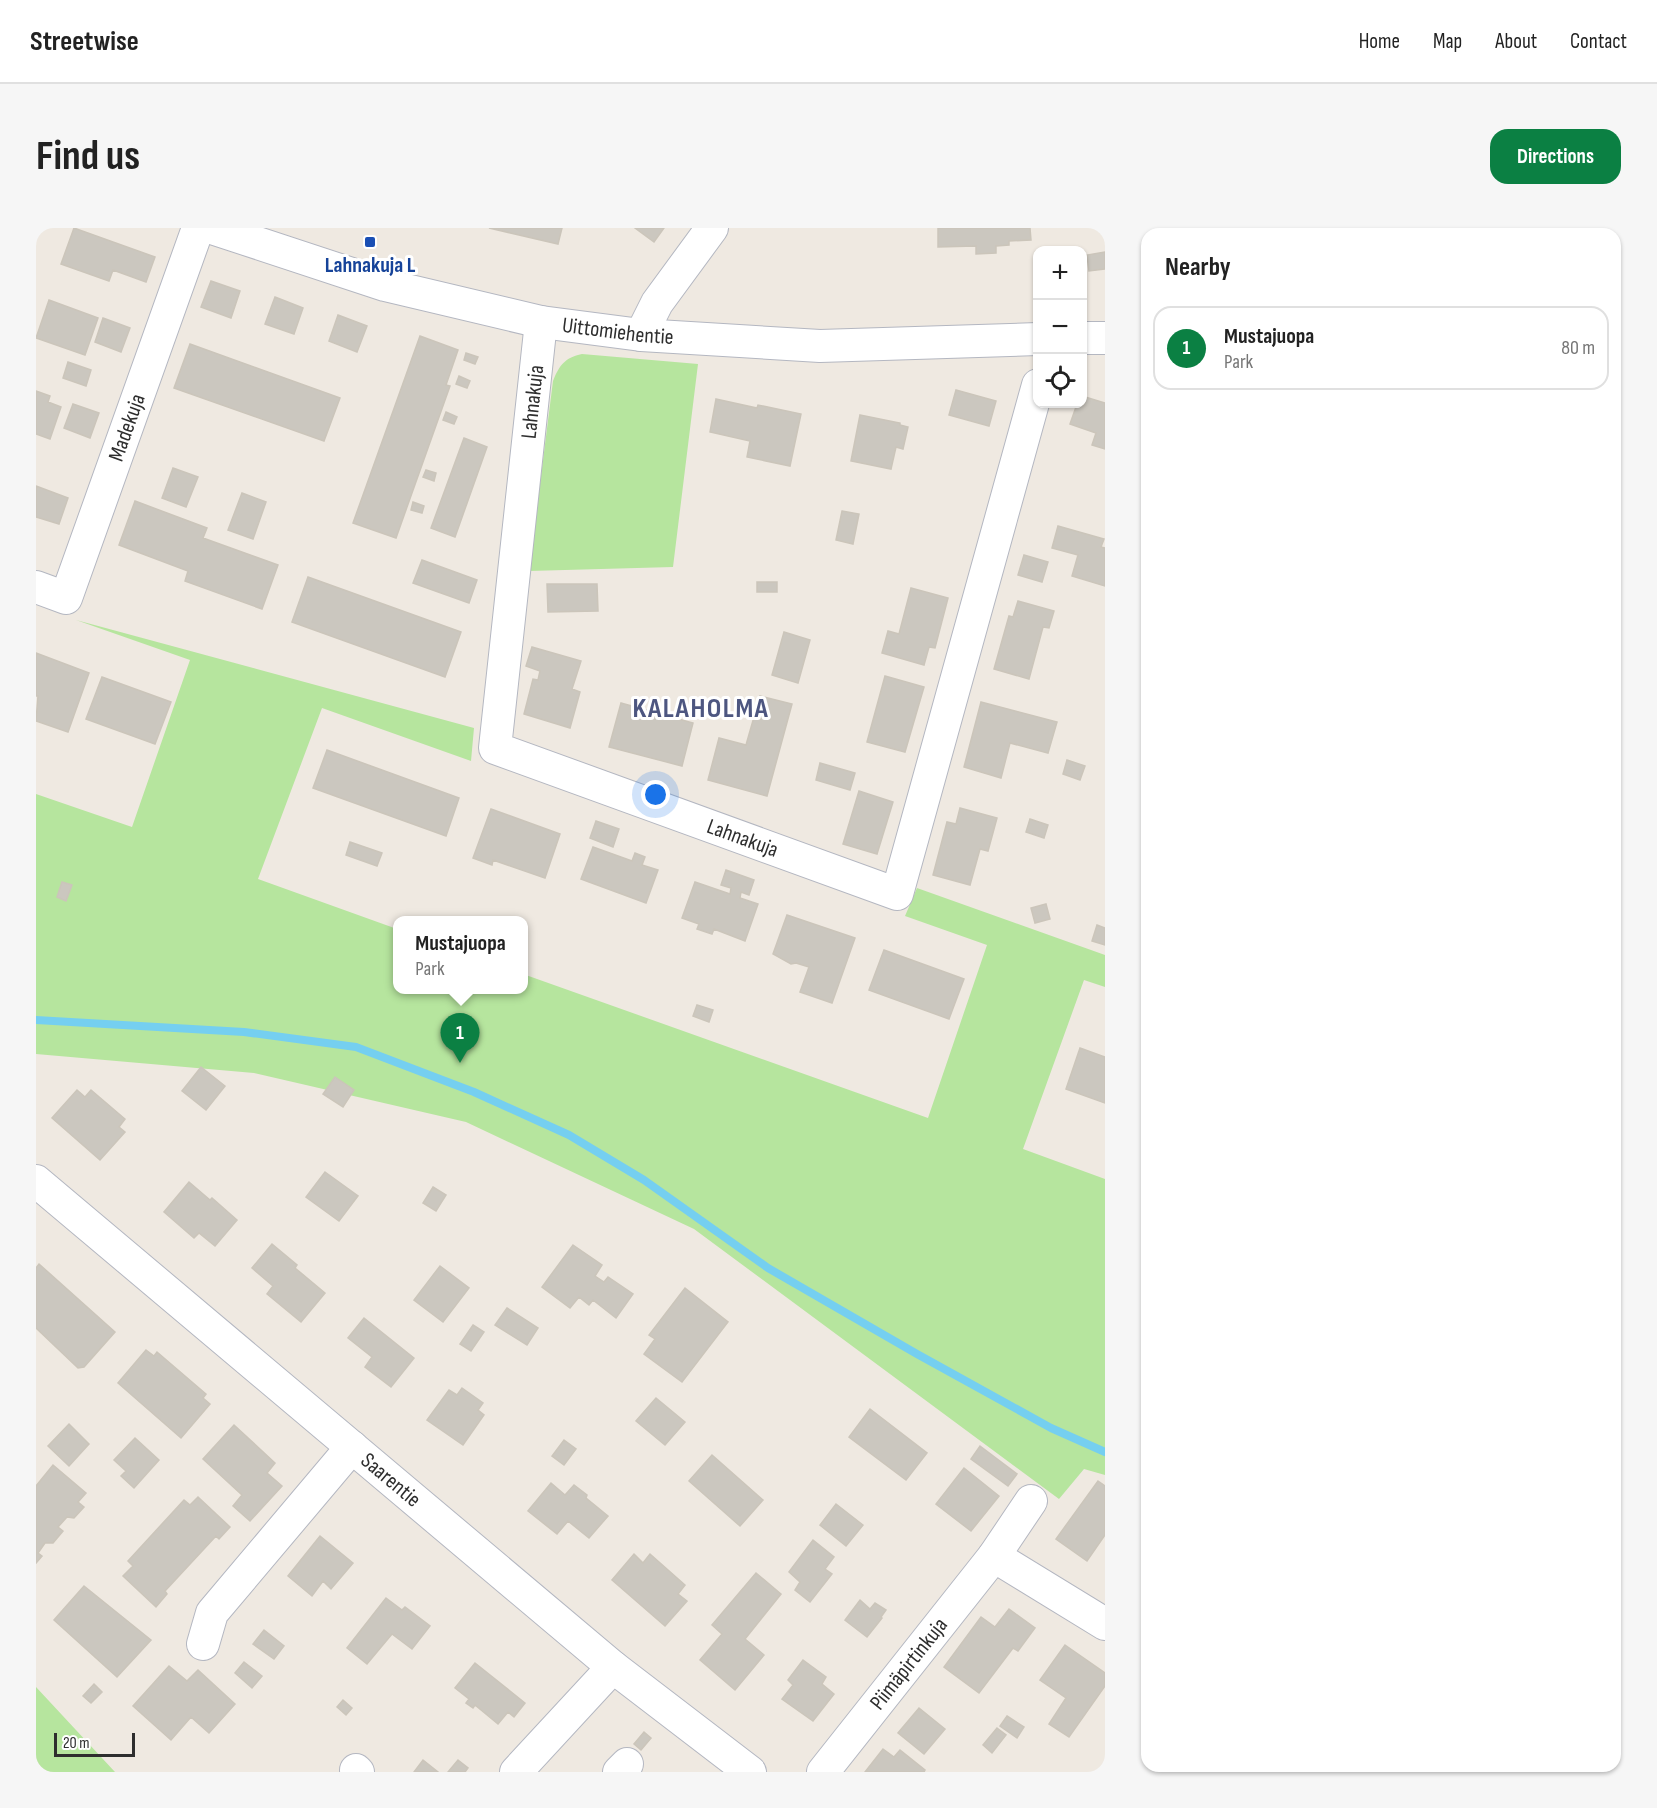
<!DOCTYPE html>
<html lang="en">
<head>
<meta charset="utf-8">
<style>
	:root { --surface:#fff; --page:#f6f6f6; --text:#222; --muted:#767676; --line:#e0e0e0; --accent:#0b8043 }
	body { margin:0; font-family:"Sofia Sans Condensed",sans-serif; background:var(--page); color:var(--text) }
	.controls { position:absolute; right:18px; top:18px; display:grid; overflow:hidden; border-radius:12px; box-shadow:0 2px 4px #0004 }
	.controls button { width:54px; height:54px; display:grid; place-items:center; padding:0; border:0; border-bottom:2px solid var(--line); background:var(--surface); color:var(--text); font:30px sans-serif }
	.scale { position:absolute; left:18px; bottom:15px; width:81px; box-sizing:border-box; padding-left:6px; border:3px solid #2e2e2e; border-top:0; font-size:16px; line-height:21px; white-space:nowrap; color:#2e2e2e; -webkit-text-stroke:4px #fff; paint-order:stroke }
	.you { position:absolute; left:620px; top:567px; width:21px; height:21px; margin:-15px; border:4px solid #fff; border-radius:50%; background:#1a73e8; box-shadow:0 0 0 9px #1a73e833 }
	.badge { display:grid; place-items:center; width:39px; height:39px; border-radius:50%; background:var(--accent); color:#fff; font-size:20px; font-weight:700 }
	.pin { position:absolute; translate:-50% -50px; filter:drop-shadow(0 2px 3px #0008) }
	.pin::after { content:''; position:absolute; top:32px; width:21px; height:18px; background:inherit; clip-path:polygon(0 0,100% 0,50% 100%) }
	.popup { position:absolute; left:357px; top:688px; width:135px; height:78px; box-sizing:border-box; display:grid; place-content:center; border-radius:12px; background:var(--surface); filter:drop-shadow(0 2px 4px #0005); font-size:20px; white-space:nowrap; color:var(--muted) }
	.popup b { font-size:22px; color:var(--text) }
	.popup::after { content:''; position:absolute; left:50%; top:100%; margin-left:-12px; border:12px solid transparent; border-top-color:var(--surface) }
	.list { margin:0; padding:0; list-style:none }
	h2 { display:flex; justify-content:space-between; align-items:center; height:78px; margin:0; padding:0 24px; font-size:26px }
	h2 small { font-size:20px; font-weight:400; color:var(--muted) }
	.list li { display:grid; grid-template-columns:39px 1fr auto; gap:18px; align-items:center; box-sizing:border-box; height:84px; margin:0 12px 12px; padding:0 12px; border:2px solid var(--line); border-radius:18px }
	.list b { display:block; font-size:22px; white-space:nowrap }
	.list p { margin:0; font-size:20px; white-space:nowrap; color:var(--muted) }
	.list em { font-size:20px; font-style:normal; color:var(--muted) }
	.icon { flex:none; width:33px; height:33px; fill:none; stroke:currentColor; stroke-width:2; stroke-linecap:round; stroke-linejoin:round }
	.map { position:relative; flex:none; width:1069px; height:1544px; overflow:hidden; border-radius:18px }
	header { display:flex; align-items:center; gap:36px; box-sizing:border-box; height:84px; padding:0 30px; background:var(--surface); border-bottom:2px solid var(--line) }
	header strong { font-size:28px }
	nav { display:flex; gap:33px; margin-inline-start:auto; font-size:21px }
	.intro { display:flex; align-items:center; justify-content:space-between; box-sizing:border-box; height:144px; padding:0 36px }
	h1 { margin:0; font-size:42px }
	.button { padding:15px 27px; border-radius:18px; background:var(--accent); color:#fff; font-size:21px; font-weight:700 }
	main { display:flex; gap:36px; padding:0 36px }
	aside { flex:1; background:var(--surface); border-radius:18px; box-shadow:0 2px 4px #0004 }
	.map>svg:first-child { display:block }
</style>
</head>
<body>
<header>
<strong>Streetwise</strong>
<nav><a>Home</a><a>Map</a><a>About</a><a>Contact</a></nav>
</header>
<div class="intro"><h1>Find us</h1><a class="button">Directions</a></div>
<main>
<div class="map">
<svg width="1069" height="1544" viewBox="0 0 1069 1544">
	<rect width="100%" height="100%" fill="#efe9e1"/>
	<!-- green -->
	<path fill="#b6e59e" d="M546 126 662 136 637 339 493 343 517 153C524 136 529 130 546 126Z
		M40 392 438 500 435 533 286 480 222 651 361 701V762H487V746L892 890 951 717 869 688 881 660 1069 727V759L1048 752 987 921 1069 951V1247L1048 1241 1023 1271 658 1001 430 894 218 845 0 826V566L96 599 154 432Z
		M0 1459 79 1544H0Z"/>
	<g fill="none" stroke-linecap="round" stroke-linejoin="round">
		<!-- stream -->
		<path stroke="#75cff0" stroke-width="8" d="M0 792 208 804 320 819 438 864 533 907 608 952 732 1040 881 1126 1015 1200 1069 1224"/>
	</g>
	<!-- building -->
	<path fill="#cbc7bf" stroke="#cbc5ba" stroke-width="1.5" d="M38 0 119 29 110 54 77 42 73 53 25 36Z
		M453 0H526L522 16Z
		M599 0H628L618 14Z
		M902 0H994L995 12 973 13V17L960 18V25L940 26V18L902 19Z
		M1069 24V41L1053 43 1051 27Z
		M175 53 204 63 195 90 165 79Z
		M239 69 267 80 258 106 229 96Z
		M13 72 62 90 49 127 0 110Z
		M302 87 331 98 321 124 293 113Z
		M67 90 94 100 85 124 59 114Z
		M384 108 422 122 410 157 414 158 360 310 317 295Z
		M154 116 304 170 288 213 138 160Z
		M430 125 442 129 439 136 428 132Z
		M32 134 55 142 50 158 27 150Z
		M423 148 434 153 431 160 420 156Z
		M920 162 960 173 953 198 913 187Z
		M0 163 14 168 12 174 25 179 14 211 0 206Z
		M1046 168 1069 175V221L1056 217 1060 205 1034 196 1041 176H1046Z
		M680 171 721 180 722 177 765 186 754 238 711 229 714 213 674 204Z
		M37 176 63 185 54 210 28 200Z
		M410 184 421 189 418 196 407 192Z
		M824 187 864 195V197L872 199 867 221 860 219 855 241 815 233Z
		M428 210 451 219 419 309 395 300Z
		M137 240 162 249 150 279 126 270Z
		M390 242 400 245 398 253 387 249Z
		M0 258 32 270 23 296 0 289Z
		M206 265 230 274 217 311 192 302Z
		M99 273 171 300 167 310 242 337 226 381 149 353 152 343 83 317Z
		M377 274 388 278 386 285 375 282Z
		M806 283 823 286 817 316 800 312Z
		M1022 298 1068 311 1065 319 1069 320V358L1036 348 1042 327 1016 320Z
		M988 327 1012 334 1006 354 982 347Z
		M386 332 441 352 433 375 377 355Z
		M272 349 425 404 409 449 256 394Z
		M721 354H741V364H721Z
		M511 356H561L562 383 512 384Z
		M875 360 912 370 899 420 893 419 888 437 846 425 852 403 863 406Z
		M982 373 1018 383 1013 400 1007 399 993 451 958 441 973 388 977 389Z
		M748 404 774 412 762 455 736 447Z
		M496 419 545 433 536 461 544 464 534 500 488 486 497 451 502 452 504 443 490 438Z
		M0 425 53 445 32 504 0 493 2 468H0Z
		M849 448 888 459 869 524 831 514Z
		M66 449 135 474 119 516 50 491Z
		M724 468 756 476 731 568 672 552 683 510 710 517Z
		M945 474 1021 494 1012 525 974 515 965 550 928 539Z
		M585 475 657 495 646 538 573 519Z
		M291 522 423 570 410 608 277 560Z
		M1031 532 1049 538 1044 552 1027 546Z
		M784 535 819 545 814 562 780 552Z
		M823 563 857 574 841 626 807 616Z
		M924 580 961 590 952 623 944 621 934 657 897 647 911 594 920 596Z
		M455 581 524 606 509 650 457 632 456 637 437 630Z
		M994 591 1012 597 1008 610 990 604Z
		M560 593 583 601 577 619 554 610Z
		M314 614 346 625 341 638 310 627Z
		M557 619 596 633 599 625 609 629 606 637 622 642 610 675 545 651Z
		M690 642 718 652 713 667 705 664 704 670 722 676 709 713 678 701 676 706 661 701 663 696 646 690 659 654 694 666 695 660 685 657Z
		M26 654 36 657 30 673 21 669Z
		M1010 676 1014 691 999 695 995 680Z
		M751 687 819 710 796 775 764 764 773 739 760 735 755 736 737 726Z
		M1061 697 1069 700V717L1056 713Z
		M848 722 928 751 913 791 833 762Z
		M661 777 677 782 673 794 657 788Z
		M1044 820 1069 829V875L1030 861Z
		M165 839 189 858 170 882 146 863Z
		M299 849 318 862 307 879 287 866Z
		M41 862 49 869 55 862 89 891 83 899 89 904 64 932 16 890Z
		M289 944 322 968 303 993 270 969Z
		M153 954 174 972 176 970 201 992 179 1018 163 1005 158 1010 128 984Z
		M397 959 410 967 400 983 387 975Z
		M236 1016 261 1037 259 1040 289 1065 265 1094 231 1066 237 1058 216 1040Z
		M537 1017 566 1037 559 1048 568 1054 572 1049 597 1066 580 1090 557 1072 553 1077 543 1069 534 1080 506 1059Z
		M3 1036 79 1104 48 1139 42 1140 0 1100V1040Z
		M404 1038 433 1060 407 1094 378 1072Z
		M649 1060 692 1094 646 1154 608 1126 619 1111 613 1107Z
		M471 1080 502 1100 491 1117 459 1097Z
		M328 1090 378 1130 355 1159 329 1139 336 1129 312 1110Z
		M437 1097 448 1104 435 1123 424 1116Z
		M110 1122 118 1128 121 1124 170 1166 167 1170 174 1176 145 1210 82 1155Z
		M426 1160 447 1175 442 1182 448 1187 427 1217 391 1192 413 1162 421 1167Z
		M620 1170 649 1194 629 1217 600 1193Z
		M834 1181 891 1225 870 1252 813 1209Z
		M33 1196 53 1216 33 1238 12 1218Z
		M198 1197 239 1235 231 1245 246 1258 214 1293 197 1278 206 1267 167 1231Z
		M99 1210 123 1232 98 1260 85 1248 90 1243 78 1232Z
		M528 1212 540 1221 528 1237 516 1228Z
		M944 1218 981 1246 972 1258 935 1231Z
		M676 1227 727 1272 704 1298 653 1253Z
		M17 1237 50 1265 42 1274 48 1279 38 1290 31 1289 22 1299 27 1303 17 1315H9L2 1325 6 1328 0 1335V1258Z
		M928 1240 963 1268 935 1303 900 1276Z
		M1062 1253 1069 1258V1307L1051 1333 1020 1311Z
		M515 1255 529 1267 538 1257 551 1267 550 1270 572 1288 553 1310 532 1293 521 1306 492 1283Z
		M162 1269 194 1299 183 1311 180 1308 129 1363 131 1366 120 1379 87 1348 97 1338 92 1333 148 1272 154 1277Z
		M800 1276 827 1297 810 1318 784 1297Z
		M284 1308 317 1335 295 1361 287 1353 276 1368 252 1348Z
		M777 1312 798 1329 789 1341 796 1346 774 1374 759 1362 764 1354 753 1344Z
		M598 1326 607 1335 614 1326 649 1357 642 1366 651 1373 629 1398 576 1352Z
		M720 1345 745 1366 709 1411 728 1427 699 1462 664 1432 686 1406 676 1397Z
		M48 1358 115 1412 81 1449 18 1392Z
		M350 1370 366 1382 369 1379 394 1398 376 1421 356 1406 331 1436 311 1420Z
		M824 1372 834 1381 839 1375 850 1382 845 1389 846 1390 831 1409 809 1392Z
		M973 1381 999 1400 982 1423 977 1420 943 1465 908 1439 945 1389 959 1399Z
		M228 1402 248 1418 238 1431 217 1416Z
		M1029 1417 1069 1445V1458L1033 1509 1013 1496 1030 1470 1004 1452Z
		M767 1432 790 1449 786 1456 798 1466 777 1493 746 1471 757 1457 752 1452Z
		M208 1434 226 1448 216 1460 199 1445Z
		M439 1435 489 1475 478 1489 472 1484 462 1496 439 1477 437 1480 430 1475 433 1471 419 1460Z
		M133 1438 151 1453 162 1442 199 1476 173 1505 155 1489 135 1512 97 1478Z
		M58 1456 66 1464 55 1475 47 1468Z
		M307 1472 316 1480 310 1487 301 1479Z
		M883 1480 909 1501 888 1526 862 1505Z
		M971 1488 988 1499 981 1510 964 1498Z
		M961 1500 970 1507 956 1525 947 1517Z
		M608 1504 615 1510 605 1522 598 1516Z
		M847 1521 858 1529 864 1522 889 1542 888 1544H829Z
		M387 1532 402 1544H378Z
		M422 1532 432 1540 429 1544H412Z"/>
	<g fill="none" stroke-linecap="round" stroke-linejoin="round">
		<defs>
			<g id="minor">
				<path id="s1" d="M176 0 349 57 505 94 605 107 784 118 1002 111"/>
				<path id="s2" d="M505 94 459 520 861 666 1002 157"/>
				<path d="M605 107 621 75 676 0"/>
				<path d="M1046 110H1069"/>
				<path id="s3" d="M0 359 30 370 162 0"/>
				<path id="s4" d="M0 953 577 1439 714 1544"/>
				<path d="M958 1328 1069 1396"/>
				<path d="M167 1416 176 1385 316 1219"/>
				<path d="M320 1542 322 1544"/>
				<path d="M480 1544 577 1439"/>
				<path d="M583 1544 591 1536"/>
				<path id="s5" d="M787 1544 958 1328 995 1273"/>
			</g>
		</defs>
		<!-- minor casing -->
		<use href="#minor" stroke="#b4b7c1" stroke-width="34"/>
		<!-- minor -->
		<use href="#minor" stroke="#fff" stroke-width="32"/>
	</g>
	<!-- markers -->
	<rect fill="#1a4fb4" stroke="#fff" stroke-width="2" x="328" y="8" width="12" height="12" rx="3"/>
	<g text-anchor="middle" dominant-baseline="central" stroke-width="6" stroke-linejoin="round" paint-order="stroke">
		<!-- transit labels -->
		<g font-size="22" font-weight="bold" fill="#164399" stroke="#fff">
			<text x="334" y="37">Lahnakuja L</text>
		</g>
		<!-- street labels -->
		<g font-size="22" fill="#2e2e2e" stroke="#fff">
			<text stroke="none"><textPath href="#s1" startOffset="420">Uittomiehentie</textPath></text>
			<text transform="translate(497 174) rotate(-84)">Lahnakuja</text>
			<text stroke="none"><textPath href="#s3" startOffset="213">Madekuja</textPath></text>
			<text stroke="none"><textPath href="#s2" startOffset="692">Lahnakuja</textPath></text>
			<text stroke="none"><textPath href="#s4" startOffset="464">Saarentie</textPath></text>
			<text stroke="none"><textPath href="#s5" startOffset="138">Piimäpirtinkuja</textPath></text>
		</g>
		<!-- district labels -->
		<g font-size="28" font-weight="bold" letter-spacing="1.5" fill="#4d5680" stroke="#fff">
			<text x="665" y="480">KALAHOLMA</text>
		</g>
	</g>
</svg>
<div class="controls">
<button>+</button>
<button>−</button>
<button><svg class="icon" aria-label="locate" viewBox="0 0 24 24"><circle cx="12" cy="12" r="6"/><path d="M12 2v4M12 18v4M2 12h4M18 12h4"/></svg></button>
</div>
<div class="scale">20 m</div>
<div class="you"></div>
<div class="pin badge" style="left:424px;top:835px">1</div>
<div class="popup"><b>Mustajuopa</b>Park</div>
</div>
<aside>
<h2>Nearby<small></small></h2>
<ul class="list">
<li><span class="badge">1</span><div><b>Mustajuopa</b><p>Park</p></div><em>80 m</em></li>
</ul>
</aside>
</main>
</body>
</html>
